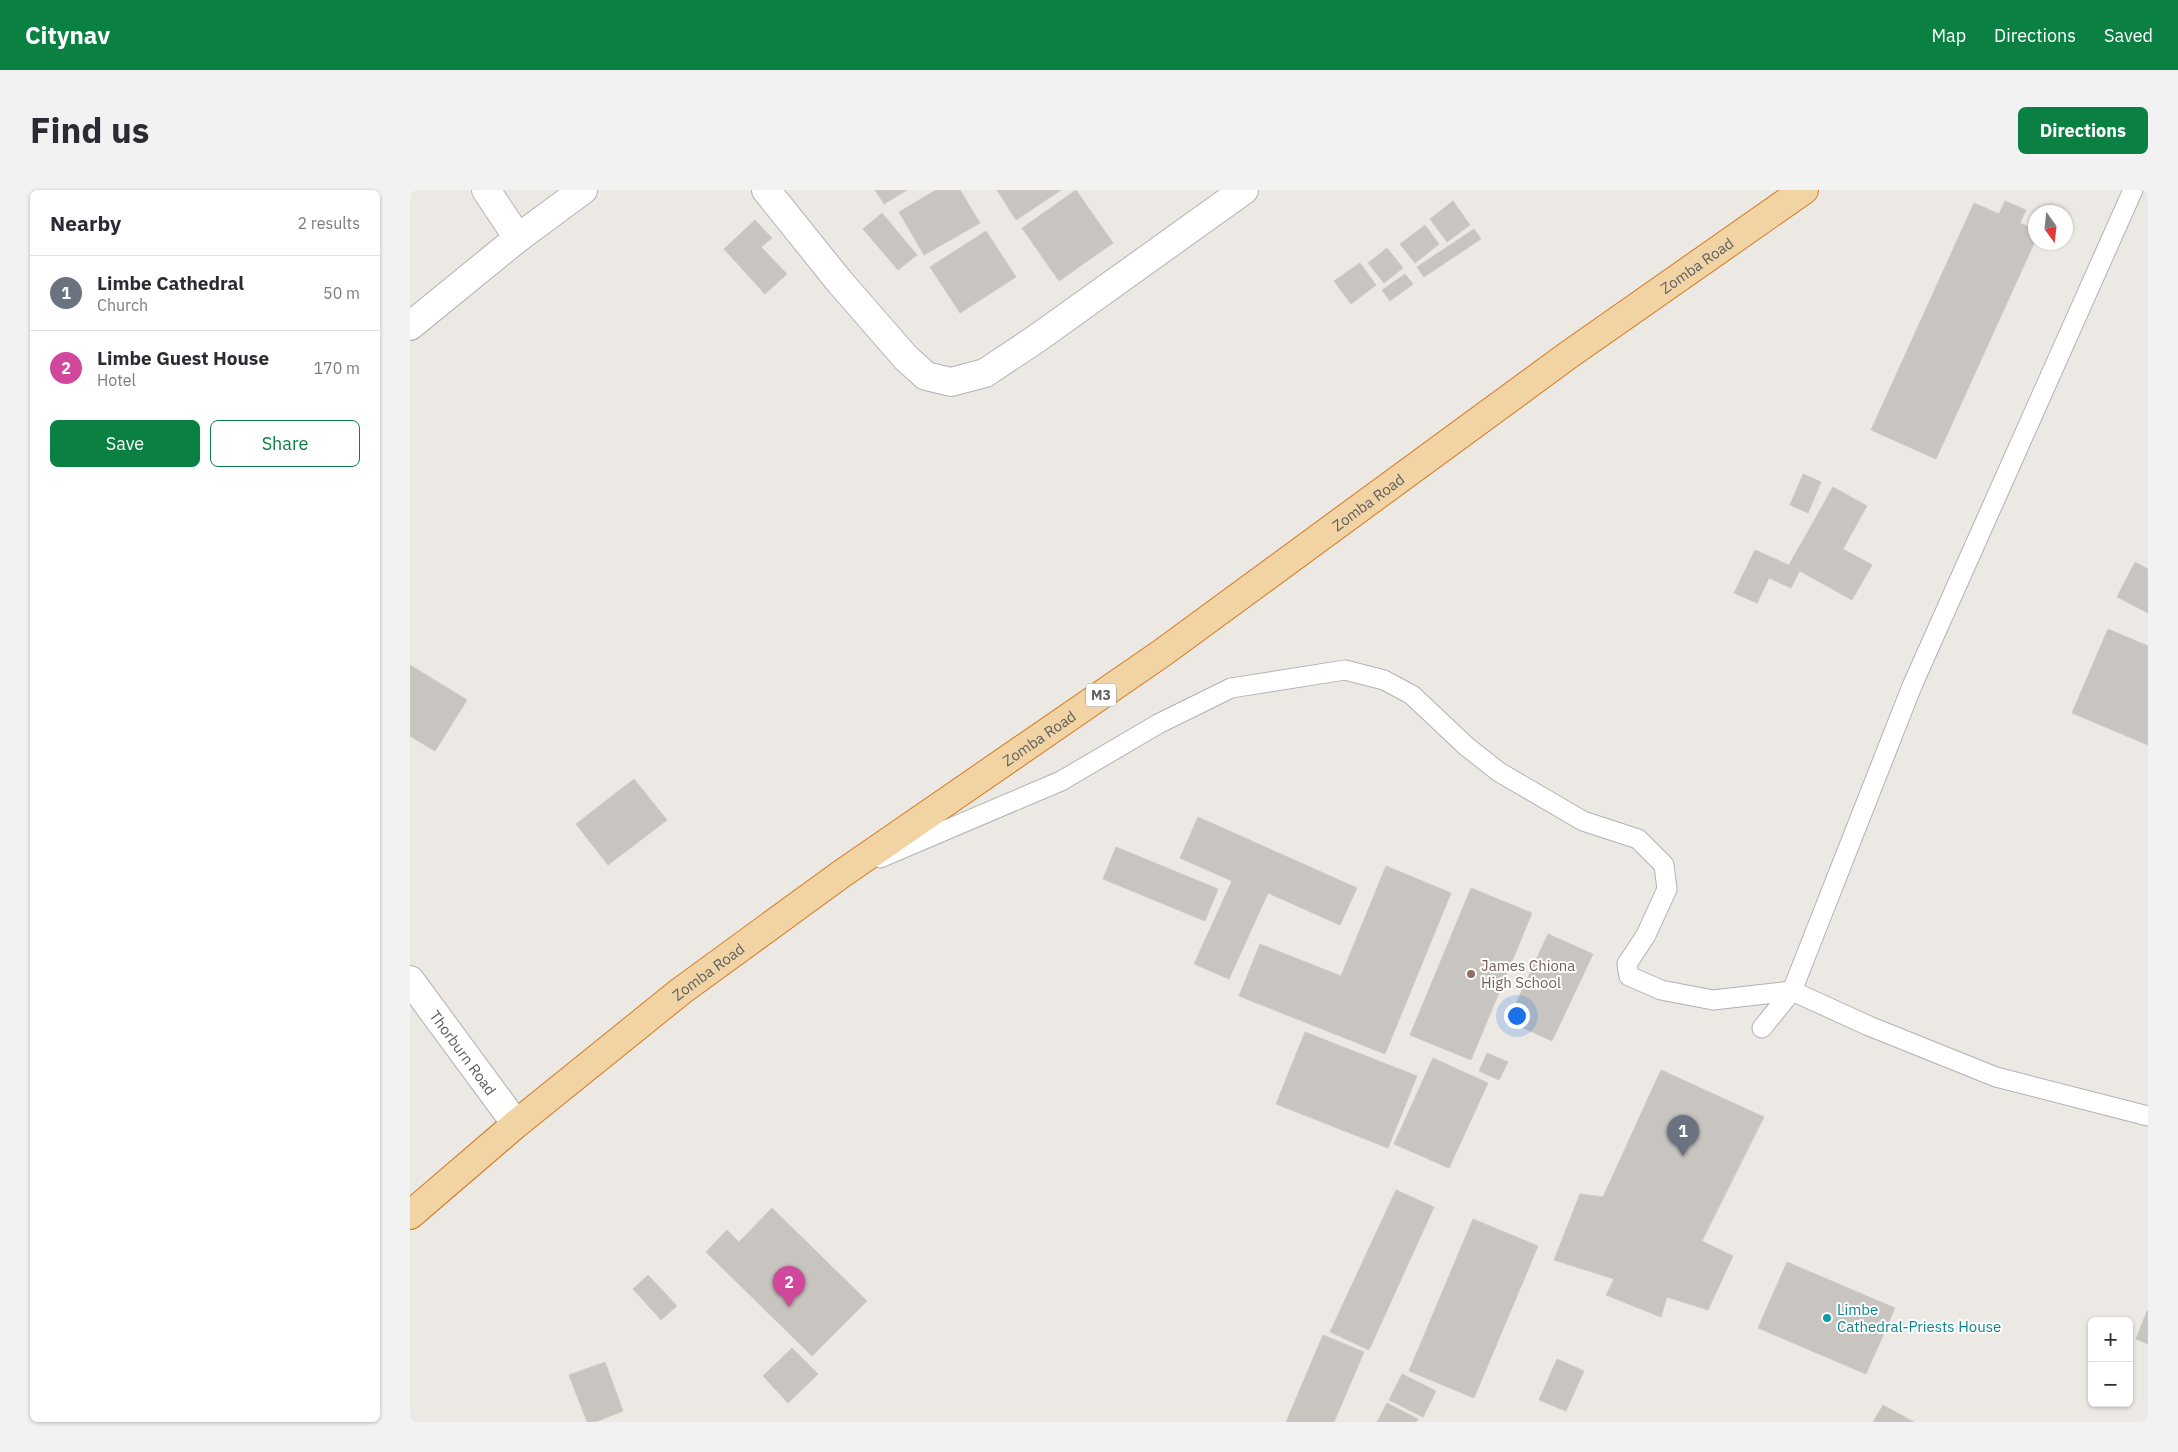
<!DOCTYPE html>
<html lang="en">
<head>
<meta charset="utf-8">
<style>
	:root { --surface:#fff; --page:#f2f2f3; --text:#2b2b33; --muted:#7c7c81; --line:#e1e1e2; --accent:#0b8043 }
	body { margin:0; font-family:"IBM Plex Sans",sans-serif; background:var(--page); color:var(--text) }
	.controls { position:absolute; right:15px; bottom:15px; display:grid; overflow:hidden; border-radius:8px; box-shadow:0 1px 4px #0004 }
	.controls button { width:45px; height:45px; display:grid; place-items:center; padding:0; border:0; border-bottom:1px solid var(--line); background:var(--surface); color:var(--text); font:25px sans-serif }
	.compass { position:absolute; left:1618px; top:15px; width:45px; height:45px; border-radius:50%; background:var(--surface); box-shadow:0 1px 4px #0004; rotate:165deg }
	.you { position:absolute; left:1106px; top:825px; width:18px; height:18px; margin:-12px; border:4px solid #fff; border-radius:50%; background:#1a73e8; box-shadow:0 0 0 8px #1a73e833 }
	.badge { display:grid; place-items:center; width:32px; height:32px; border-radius:50%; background:var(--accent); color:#fff; font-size:16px; font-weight:700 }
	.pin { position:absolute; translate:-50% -41px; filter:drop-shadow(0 1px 2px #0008) }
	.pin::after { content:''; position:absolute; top:26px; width:18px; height:15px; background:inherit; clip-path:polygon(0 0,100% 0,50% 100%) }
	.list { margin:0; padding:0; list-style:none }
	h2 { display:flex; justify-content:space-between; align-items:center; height:65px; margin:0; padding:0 20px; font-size:21px }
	h2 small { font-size:16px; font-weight:400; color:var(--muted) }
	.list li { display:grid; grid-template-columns:32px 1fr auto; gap:15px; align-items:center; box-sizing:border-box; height:75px; padding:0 20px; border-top:1px solid var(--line) }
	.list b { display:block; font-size:19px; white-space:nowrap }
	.list p { margin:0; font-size:16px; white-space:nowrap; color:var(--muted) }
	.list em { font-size:16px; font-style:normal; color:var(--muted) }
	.actions { display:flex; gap:10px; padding:15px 20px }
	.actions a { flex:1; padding:11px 0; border:1px solid var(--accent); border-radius:8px; text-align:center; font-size:18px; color:var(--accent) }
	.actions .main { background:var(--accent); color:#fff }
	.map { position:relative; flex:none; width:1738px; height:1232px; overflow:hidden; border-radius:8px }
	header { display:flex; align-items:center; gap:30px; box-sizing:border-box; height:70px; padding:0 25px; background:var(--accent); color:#fff }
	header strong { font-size:24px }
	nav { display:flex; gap:28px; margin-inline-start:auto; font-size:18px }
	.intro { display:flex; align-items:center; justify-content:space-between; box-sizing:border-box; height:120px; padding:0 30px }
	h1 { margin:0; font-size:35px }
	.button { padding:12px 22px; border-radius:8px; background:var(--accent); color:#fff; font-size:18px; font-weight:700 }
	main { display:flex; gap:30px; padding:0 30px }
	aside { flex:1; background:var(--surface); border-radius:8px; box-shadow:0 1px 4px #0004 }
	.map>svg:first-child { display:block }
</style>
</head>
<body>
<header>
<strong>Citynav</strong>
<nav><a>Map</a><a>Directions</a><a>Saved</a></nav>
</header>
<div class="intro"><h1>Find us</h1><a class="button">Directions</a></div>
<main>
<aside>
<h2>Nearby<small>2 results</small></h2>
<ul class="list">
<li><span class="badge" style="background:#6b7280">1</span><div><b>Limbe Cathedral</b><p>Church</p></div><em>50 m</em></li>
<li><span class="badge" style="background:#d1479c">2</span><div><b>Limbe Guest House</b><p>Hotel</p></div><em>170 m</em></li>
</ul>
<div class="actions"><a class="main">Save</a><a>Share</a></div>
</aside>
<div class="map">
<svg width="1738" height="1232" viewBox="0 0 1738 1232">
	<rect width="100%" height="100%" fill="#ece9e4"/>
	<!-- building -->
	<path fill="#c8c4c0" stroke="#d0cac3" d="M465 0H497L474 14Z
		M526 0H550L570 33 514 65 489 22Z
		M587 0H651L606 30Z
		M666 0 703 53 649 91 612 38Z
		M1043 11 1060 35 1037 52 1020 29Z
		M1595 11 1616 20 1610 33 1626 40V49L1526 269 1461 240 1564 13 1589 24Z
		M472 23 507 65 488 80 453 39Z
		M345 30 362 48 351 57 377 84 355 104 314 59Z
		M1015 35 1029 54 1005 73 990 54Z
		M1064 39 1071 49 1014 87 1007 77Z
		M576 41 606 87 550 123 520 77Z
		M977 58 993 78 974 93 958 73Z
		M950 73 966 95 941 114 924 91Z
		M995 84 1003 94 980 111 972 100Z
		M1393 284 1411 292 1398 323 1380 315Z
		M1423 297 1457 316 1433 359 1462 375 1442 410 1379 375Z
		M1345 360 1390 380 1381 398 1359 388 1347 413 1324 403Z
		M1725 372 1738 379V423L1707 407Z
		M1698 439 1738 456V555L1662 523Z
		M0 475 57 510 25 561 0 546Z
		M224 589 257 630 198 675 166 634Z
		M788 627 947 698 930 735 858 703 819 789 784 774 822 691 770 668Z
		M706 657 808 699 795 731 693 689Z
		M976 676 1041 703 975 864 829 806 850 754 931 786Z
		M1061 698 1122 723 1061 870 1000 845Z
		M1138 744 1183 764 1142 851 1098 831Z
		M895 842 1007 886 978 958 866 914Z
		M1077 863 1098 872 1089 890 1069 881Z
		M1023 868 1078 893 1039 978 984 954Z
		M1251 880 1354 927 1292 1051 1323 1066 1298 1120 1257 1107 1251 1127 1196 1105 1204 1089 1144 1070 1170 1004 1193 1007Z
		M986 1000 1024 1017 959 1160 920 1142Z
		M362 1018 457 1111 402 1166 296 1062 317 1040 329 1052Z
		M1063 1029 1128 1056 1064 1208 999 1181Z
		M1377 1072 1485 1118 1456 1184 1348 1138Z
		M238 1085 267 1116 251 1130 223 1099Z
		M1737 1121H1738V1154L1726 1149Z
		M913 1145 954 1162 924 1232H876Z
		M382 1158 408 1184 378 1213 353 1186Z
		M1147 1169 1174 1181 1156 1221 1129 1210Z
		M195 1172 213 1221 185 1232H177L159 1185Z
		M992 1184 1026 1201 1013 1227 979 1210Z
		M977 1213 1008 1229 1006 1232H967Z
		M1473 1215 1504 1232H1463Z"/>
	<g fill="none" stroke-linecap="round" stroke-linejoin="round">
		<defs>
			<path id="service" d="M470 668 651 591 748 534 821 498 935 480 974 490 1002 505 1056 556 1089 582 1173 631 1228 649 1254 675 1257 699 1236 745 1217 774 1219 786 1251 800 1303 810 1382 801 1459 836 1586 887 1738 926
				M1352 838 1382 801 1502 496 1723 0"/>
			<g id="minor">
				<path d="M76 0 108 48"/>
				<path d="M356 0 429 91 496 168 516 186 541 192 575 183 626 149 834 0"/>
				<path d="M0 136 108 48 173 0"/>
				<path id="s1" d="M0 790 106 934"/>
			</g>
			<g id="trunk">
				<path id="s2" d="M0 1025 106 934 271 801 430 685 752 463 1157 166 1394 0"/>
			</g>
		</defs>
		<!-- service casing -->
		<use href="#service" stroke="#afb2b4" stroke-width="21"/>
		<!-- minor casing -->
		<use href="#minor" stroke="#afb2b4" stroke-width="30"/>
		<!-- trunk casing -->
		<use href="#trunk" stroke="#d3791d" stroke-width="30"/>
		<!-- service -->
		<use href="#service" stroke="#fff" stroke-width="19"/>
		<!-- minor -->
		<use href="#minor" stroke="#fff" stroke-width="28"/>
		<!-- trunk -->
		<use href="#trunk" stroke="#f2d3a4" stroke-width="28"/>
	</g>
	<!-- markers -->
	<circle fill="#8d6e63" stroke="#fff" stroke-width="2" cx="1061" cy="784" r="5"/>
	<circle fill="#0f9aa8" stroke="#fff" stroke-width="2" cx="1417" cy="1128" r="5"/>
	<g text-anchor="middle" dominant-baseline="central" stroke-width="4" stroke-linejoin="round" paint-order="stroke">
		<!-- shield labels -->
		<rect fill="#fff" stroke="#8d9091" stroke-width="1" x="676" y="493.5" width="30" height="23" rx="4"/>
		<g font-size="14" font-weight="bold" fill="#5c6062">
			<text x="691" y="505">M3</text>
		</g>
		<!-- street labels -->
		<g font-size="15" fill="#5c6062" stroke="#fff">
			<text stroke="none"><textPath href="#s2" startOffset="1600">Zomba Road</textPath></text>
			<text stroke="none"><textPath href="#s2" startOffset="1195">Zomba Road</textPath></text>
			<text stroke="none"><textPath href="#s2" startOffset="790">Zomba Road</textPath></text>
			<text stroke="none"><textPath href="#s2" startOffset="385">Zomba Road</textPath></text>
			<text stroke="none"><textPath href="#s1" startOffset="90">Thorburn Road</textPath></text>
		</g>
		<!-- education labels -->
		<g font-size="15" fill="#785e54" stroke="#fff" text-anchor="start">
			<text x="1071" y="775">James Chiona<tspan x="1071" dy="17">High School</tspan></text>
		</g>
		<!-- culture labels -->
		<g font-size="15" fill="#0d838f" stroke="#fff" text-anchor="start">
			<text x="1427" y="1119">Limbe<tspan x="1427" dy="17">Cathedral-Priests House</tspan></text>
		</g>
	</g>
</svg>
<div class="controls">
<button>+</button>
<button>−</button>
</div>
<svg class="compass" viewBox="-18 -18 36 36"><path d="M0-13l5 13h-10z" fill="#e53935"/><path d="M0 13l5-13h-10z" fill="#7c7c81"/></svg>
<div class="you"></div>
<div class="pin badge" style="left:1273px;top:966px;background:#6b7280">1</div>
<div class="pin badge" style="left:379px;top:1117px;background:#d1479c">2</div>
</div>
</main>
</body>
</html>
